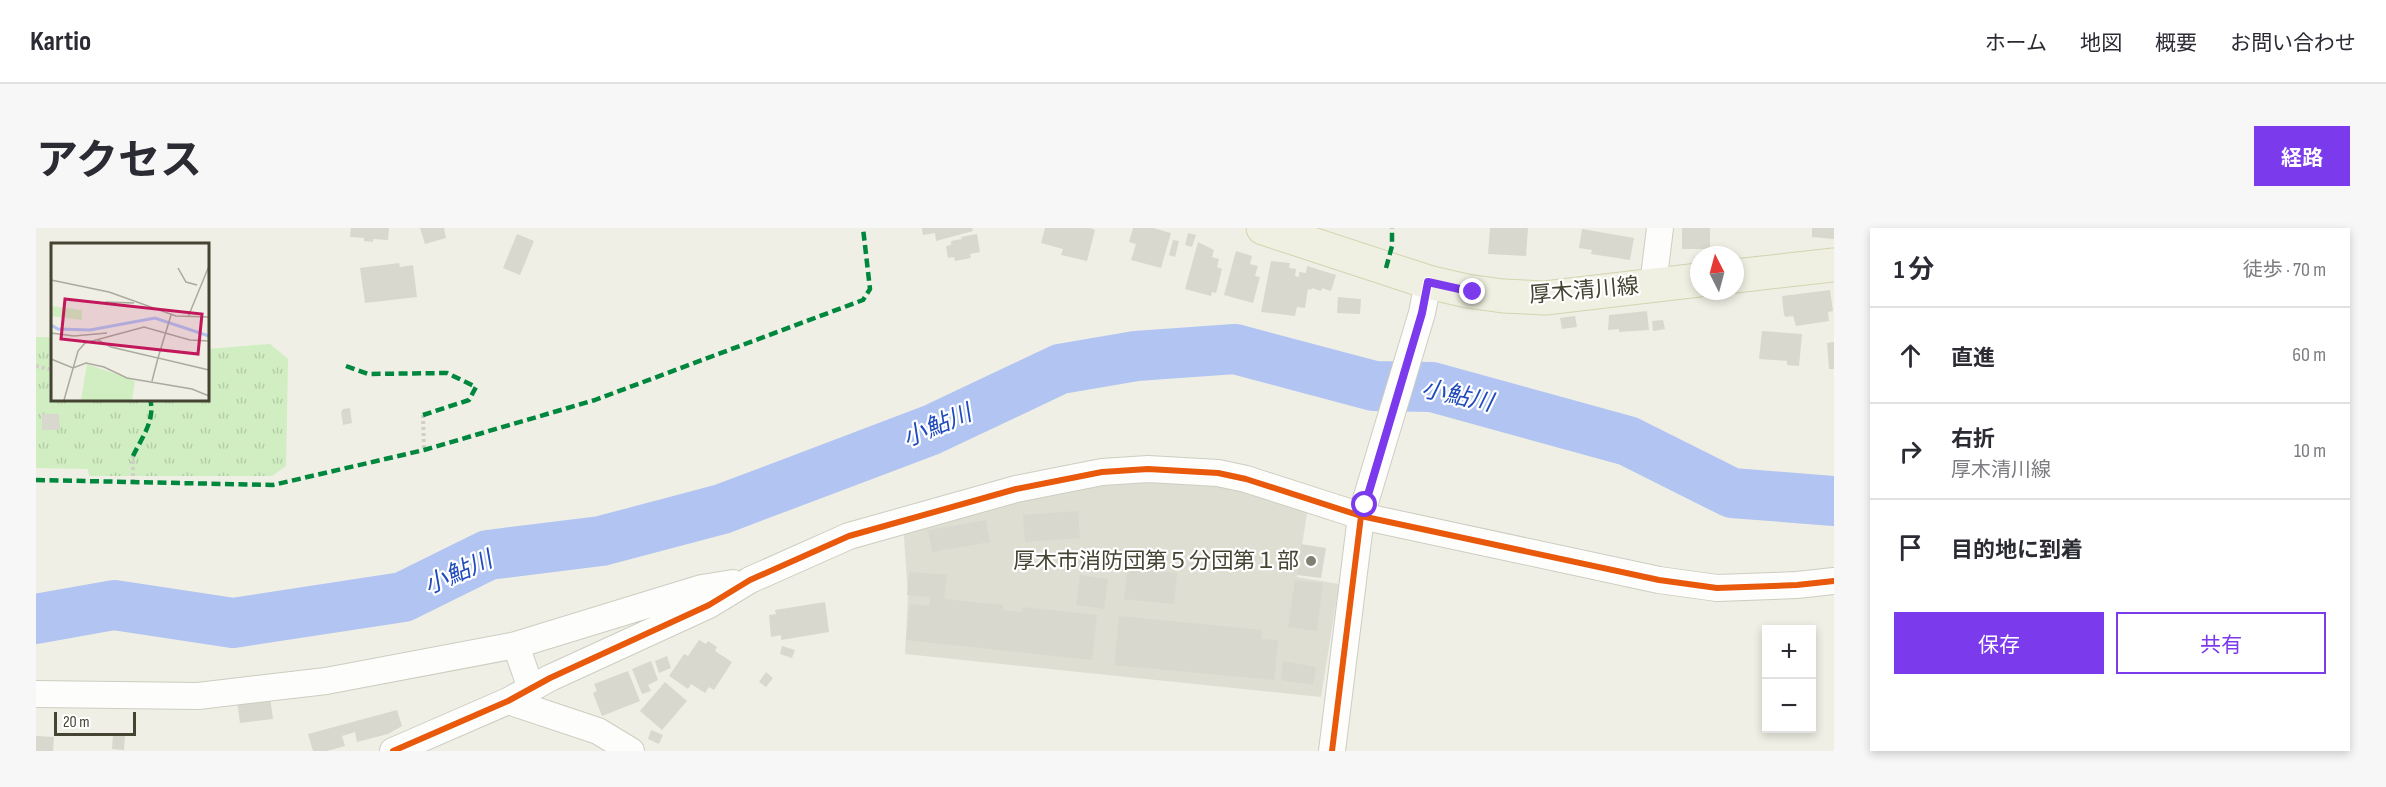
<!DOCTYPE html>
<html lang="ja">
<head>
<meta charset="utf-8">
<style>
	:root { --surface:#fff; --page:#f7f7f7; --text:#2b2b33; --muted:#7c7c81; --line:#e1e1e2; --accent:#7c3aed }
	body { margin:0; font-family:"Sofia Sans Condensed","Noto Sans JP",sans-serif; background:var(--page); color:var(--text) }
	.controls { position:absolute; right:18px; bottom:18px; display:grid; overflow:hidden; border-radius:0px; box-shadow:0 3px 9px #0003 }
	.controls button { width:54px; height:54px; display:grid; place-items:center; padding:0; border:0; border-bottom:2px solid var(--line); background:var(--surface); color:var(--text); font:30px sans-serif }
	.compass { position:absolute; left:1654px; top:18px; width:54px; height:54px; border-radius:50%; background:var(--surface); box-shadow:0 3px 9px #0003; rotate:354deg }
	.scale { position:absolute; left:18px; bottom:15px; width:82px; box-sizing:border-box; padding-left:6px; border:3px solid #454332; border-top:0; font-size:16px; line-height:21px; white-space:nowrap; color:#454332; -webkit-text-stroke:4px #fff; paint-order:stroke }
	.stop { position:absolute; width:18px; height:18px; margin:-14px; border:4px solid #7c3aed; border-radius:50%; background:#fff }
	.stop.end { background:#7c3aed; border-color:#fff; box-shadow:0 2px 6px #0008 }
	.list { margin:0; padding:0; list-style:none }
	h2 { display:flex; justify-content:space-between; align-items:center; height:78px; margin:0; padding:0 24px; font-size:26px }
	h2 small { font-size:20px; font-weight:400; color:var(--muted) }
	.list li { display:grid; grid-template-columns:39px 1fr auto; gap:18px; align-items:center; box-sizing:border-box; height:96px; padding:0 24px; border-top:2px solid var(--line) }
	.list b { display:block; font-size:22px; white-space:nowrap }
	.list p { margin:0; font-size:20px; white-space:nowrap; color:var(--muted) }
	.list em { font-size:20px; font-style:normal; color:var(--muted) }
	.actions { display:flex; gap:12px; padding:18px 24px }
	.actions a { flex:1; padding:14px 0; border:2px solid var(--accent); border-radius:0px; text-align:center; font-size:21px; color:var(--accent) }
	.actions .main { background:var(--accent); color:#fff }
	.icon { flex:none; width:33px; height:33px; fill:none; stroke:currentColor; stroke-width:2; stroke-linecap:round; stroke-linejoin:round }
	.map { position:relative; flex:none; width:1798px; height:523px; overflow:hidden; border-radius:0px }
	header { display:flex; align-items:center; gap:36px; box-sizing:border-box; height:84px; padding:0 30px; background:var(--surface); border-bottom:2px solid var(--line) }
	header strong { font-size:28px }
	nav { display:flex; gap:33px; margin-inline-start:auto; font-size:21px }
	.intro { display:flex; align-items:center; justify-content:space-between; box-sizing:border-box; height:144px; padding:0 36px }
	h1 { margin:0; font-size:42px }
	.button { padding:15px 27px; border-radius:0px; background:var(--accent); color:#fff; font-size:21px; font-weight:700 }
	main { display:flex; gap:36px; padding:0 36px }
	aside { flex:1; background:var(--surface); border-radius:0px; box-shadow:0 3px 9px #0003 }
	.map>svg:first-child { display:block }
</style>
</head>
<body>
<header>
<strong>Kartio</strong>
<nav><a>ホーム</a><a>地図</a><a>概要</a><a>お問い合わせ</a></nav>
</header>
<div class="intro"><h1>アクセス</h1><a class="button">経路</a></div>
<main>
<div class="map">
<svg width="1798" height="523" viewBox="0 0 1798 523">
	<defs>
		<pattern id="park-tufts" width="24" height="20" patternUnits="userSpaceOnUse" patternTransform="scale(1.5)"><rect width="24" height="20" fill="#d0eec2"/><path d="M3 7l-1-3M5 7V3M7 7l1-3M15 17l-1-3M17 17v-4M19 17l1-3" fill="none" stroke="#b4cda7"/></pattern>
	</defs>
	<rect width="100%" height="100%" fill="#efefe5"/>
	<!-- industrial -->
	<path fill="#dfded3" d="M1092 250 1197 257 1272 279 1261 349 1303 356 1285 469 869 426 872 367 867 295Z"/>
	<!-- park -->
	<path fill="url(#park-tufts)" d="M0 109H16V171H171V121L234 116 252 131 250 238 236 248H53L52 241 0 240Z"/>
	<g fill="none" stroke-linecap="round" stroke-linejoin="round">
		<!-- river -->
		<path stroke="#b1c4f2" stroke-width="50" d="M0 391 78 377 197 395 367 369 452 327 565 313 686 281 895 202 1024 141 1100 128 1199 121 1338 158 1396 159 1592 213 1696 265 1798 273"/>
	</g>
	<!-- building -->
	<path fill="#d8d8ce" d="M315 0H353L352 12 337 11V14L328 13V10L314 9Z
		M384 0H408L410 10 389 16Z
		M886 0H936L937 3 900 13 899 5 887 7Z
		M1009 0H1054L1059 2 1051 33 1025 27 1027 21 1005 15Z
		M1097 0H1117L1135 5 1125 40 1095 32 1100 16 1093 14Z
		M1454 0H1492L1490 28 1452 26Z
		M1646 0H1674V21H1646Z
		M1776 0H1798V11L1776 9Z
		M1546 1 1598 10 1594 32 1555 26 1556 22 1543 20Z
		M1152 5 1160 7 1156 19 1149 17Z
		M481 6 498 13 484 47 467 40Z
		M941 6 944 24 934 26 935 30 919 33 918 29 912 30 910 18 915 17V13L926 11 925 9Z
		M1137 12 1143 13 1139 29 1133 27Z
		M1162 14 1178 22 1176 29 1183 31 1181 39 1186 41 1180 65 1176 64 1175 68 1149 61Z
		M1200 23 1216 28 1214 36 1222 38 1219 48 1224 49 1217 75 1188 67Z
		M1235 33 1254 35 1253 40 1260 41 1259 48 1263 49V44L1270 45 1271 38 1300 47 1295 63 1286 60 1285 63 1276 60 1275 62 1272 61 1269 80 1261 79 1259 88 1225 84Z
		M363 35 364 39 377 37 381 69 329 75 324 40Z
		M1794 62 1797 83 1792 84 1793 93 1760 98 1757 88 1750 89 1748 87 1746 68Z
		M1302 69 1325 71 1324 86 1301 85Z
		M1611 83 1613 102 1583 104V101L1572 102 1573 87Z
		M1539 88 1541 99 1526 101 1524 90Z
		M1627 92 1629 101 1617 103 1616 93Z
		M1726 103 1766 106 1763 138 1751 137V133L1723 131Z
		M1798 114V141H1793L1791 115Z
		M314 180 316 195 307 197 305 184 307 181Z
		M6 186H23L24 202H6Z
		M1042 283 1044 310 989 314 987 287Z
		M950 292 954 314 896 324 892 302Z
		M1265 316 1290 320 1285 350 1261 347Z
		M1092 339 1141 345 1138 376 1088 371Z
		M873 344 911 347 908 371 967 377V382L986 384V379L1061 387 1056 432 870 412 874 376 893 378 894 369 871 367Z
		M1044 347 1072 351 1068 381 1040 377Z
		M1259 352 1287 355 1281 403 1252 399Z
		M789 374 793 404 745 412V407L735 409 733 387 740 386 739 382Z
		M1083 388 1226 402 1225 411 1242 412 1238 452 1078 437Z
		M663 412 670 416 672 413 681 419 679 423 696 434 678 462 673 459 669 465 655 456 652 461 633 448 648 426 652 428Z
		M746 418 759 422 756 430 744 426Z
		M631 428 635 440 623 445 619 433Z
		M615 433 622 452 612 457 615 463 606 466 596 441Z
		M1247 433 1280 439 1277 457 1245 452Z
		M592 443 604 473 566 488 557 465 561 463 558 456Z
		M730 444 737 450 730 459 723 454Z
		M629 454 651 473 626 502 604 483Z
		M234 469 237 491 204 495 201 473Z
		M361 482 366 498 352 506 321 514 319 504 306 508 309 518 291 523H277L272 506Z
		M615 502 627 507 623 516 612 511Z
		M77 506 89 507 88 522 76 521Z
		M0 508 18 509 17 523H0Z"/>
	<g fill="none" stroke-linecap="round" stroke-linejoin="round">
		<defs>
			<path id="minor" d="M1617 57 1624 0
				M480 417 495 461
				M0 466 162 468 290 453 480 417 666 360 697 355
				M472 473 562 503 595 523
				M357 523 472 473 514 450 673 377 714 352 813 308 980 261 1066 244 1112 241 1182 245 1210 251 1325 288 1623 352 1681 360 1761 357 1798 353
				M1296 523 1325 288 1386 85 1392 54"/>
			<path id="primary" d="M1227 0 1392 54 1431 63 1467 68 1509 70 1663 52
				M1699 48 1798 37"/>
		</defs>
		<!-- minor casing -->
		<use href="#minor" stroke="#cdcdc2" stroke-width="28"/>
		<!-- primary casing -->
		<use href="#primary" stroke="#d4d4b1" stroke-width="35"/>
		<!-- path -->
		<path stroke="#d1cfc8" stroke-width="4" stroke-dasharray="3 3" stroke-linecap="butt" d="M0 138 16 142
			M387 187 388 222
			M97 254V228"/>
		<!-- minor -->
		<use href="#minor" stroke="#fdfdfb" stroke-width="26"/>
		<!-- primary -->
		<use href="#primary" stroke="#f0f0e2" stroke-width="33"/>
		<!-- quiet -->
		<path stroke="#00873e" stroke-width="4.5" stroke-dasharray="9 4.5" stroke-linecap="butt" d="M1350 40 1356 18V0
			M310 138 332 146 411 145 440 159 433 172 387 187
			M97 228C105 211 120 192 114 171
			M0 252 237 257 388 222 559 172 827 72 834 61 827 0"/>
		<defs>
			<path id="cycleway" d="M357 523 472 473 514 450 673 377 714 352 813 308 980 261 1066 244 1112 241 1182 245 1210 251 1325 288 1623 352 1681 360 1761 357 1798 353
				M1296 523 1325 288 1386 85 1392 54"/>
		</defs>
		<!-- cycleway casing -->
		<use href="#cycleway" stroke="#fff" stroke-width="10"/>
		<!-- cycleway -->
		<use href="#cycleway" stroke="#e8590c" stroke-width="6"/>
	</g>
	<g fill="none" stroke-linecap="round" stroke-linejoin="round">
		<!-- route -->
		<path stroke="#7c3aed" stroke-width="8" d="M1329 277 1386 85 1392 54 1437 64"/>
	</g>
	<!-- markers -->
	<circle fill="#807f71" stroke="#fff" stroke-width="2" cx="1275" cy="333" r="6"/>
	<g text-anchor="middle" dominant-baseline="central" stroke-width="4.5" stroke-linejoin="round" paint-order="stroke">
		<!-- street labels -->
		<g font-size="22" fill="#454332" stroke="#fff">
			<text transform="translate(1548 63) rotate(-5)">厚木清川線</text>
		</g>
		<!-- poi labels -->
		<g font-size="22" fill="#454332" stroke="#fff" text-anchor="end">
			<text x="1263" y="333">厚木市消防団第５分団第１部</text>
		</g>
		<!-- water labels -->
		<g font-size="24" font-style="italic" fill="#204bbc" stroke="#fff">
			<text transform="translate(1421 168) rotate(12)">小鮎川</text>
			<text transform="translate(901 198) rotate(-23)">小鮎川</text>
			<text transform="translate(422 345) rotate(-24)">小鮎川</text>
		</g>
	</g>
	<!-- overview -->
	<g transform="translate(15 15)">
		<rect width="158" height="158" fill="#efefe5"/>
		<path d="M0 63 31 67V77L0 73ZM36 121 84 138 81 157H30Z" fill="#d0eec2"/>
		<path fill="none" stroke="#b1c4f2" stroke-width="3" d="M0 82 7 86 39 87 104 75 158 93"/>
		<path fill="none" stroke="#abaa9d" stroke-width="1.5" d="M127 25 135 39 146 42M0 37 58 49 125 73 158 74M54 59 83 60M120 72 107 115 158 127M137 74 158 23M0 90 23 93 56 90M47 97 60 104 107 115 101 138M0 116 22 125 35 120 53 124 76 135 141 146 158 153M13 157 27 108 34 100 93 84 139 97 158 98"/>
		<path fill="#c2185b" fill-opacity="0.15" stroke="#c2185b" stroke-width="3" d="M14 56 151 71 147 111 10 96Z"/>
		<rect width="158" height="158" fill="none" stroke="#454332" stroke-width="3"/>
	</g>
</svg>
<div class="controls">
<button>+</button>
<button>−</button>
</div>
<svg class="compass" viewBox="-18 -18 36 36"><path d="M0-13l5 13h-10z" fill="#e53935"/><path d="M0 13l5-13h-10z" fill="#7c7c81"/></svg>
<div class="scale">20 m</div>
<div class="stop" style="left:1329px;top:277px"></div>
<div class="stop end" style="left:1437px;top:64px"></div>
</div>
<aside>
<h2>1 分<small>徒歩 · 70 m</small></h2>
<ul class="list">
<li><svg class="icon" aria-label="ahead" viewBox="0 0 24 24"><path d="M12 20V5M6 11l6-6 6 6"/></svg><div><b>直進</b></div><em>60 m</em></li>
<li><svg class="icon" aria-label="right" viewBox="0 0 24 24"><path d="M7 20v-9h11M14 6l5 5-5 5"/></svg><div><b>右折</b><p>厚木清川線</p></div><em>10 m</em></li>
<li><svg class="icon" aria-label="arrive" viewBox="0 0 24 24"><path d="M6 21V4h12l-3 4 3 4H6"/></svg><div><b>目的地に到着</b></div></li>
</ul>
<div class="actions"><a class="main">保存</a><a>共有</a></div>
</aside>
</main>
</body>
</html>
